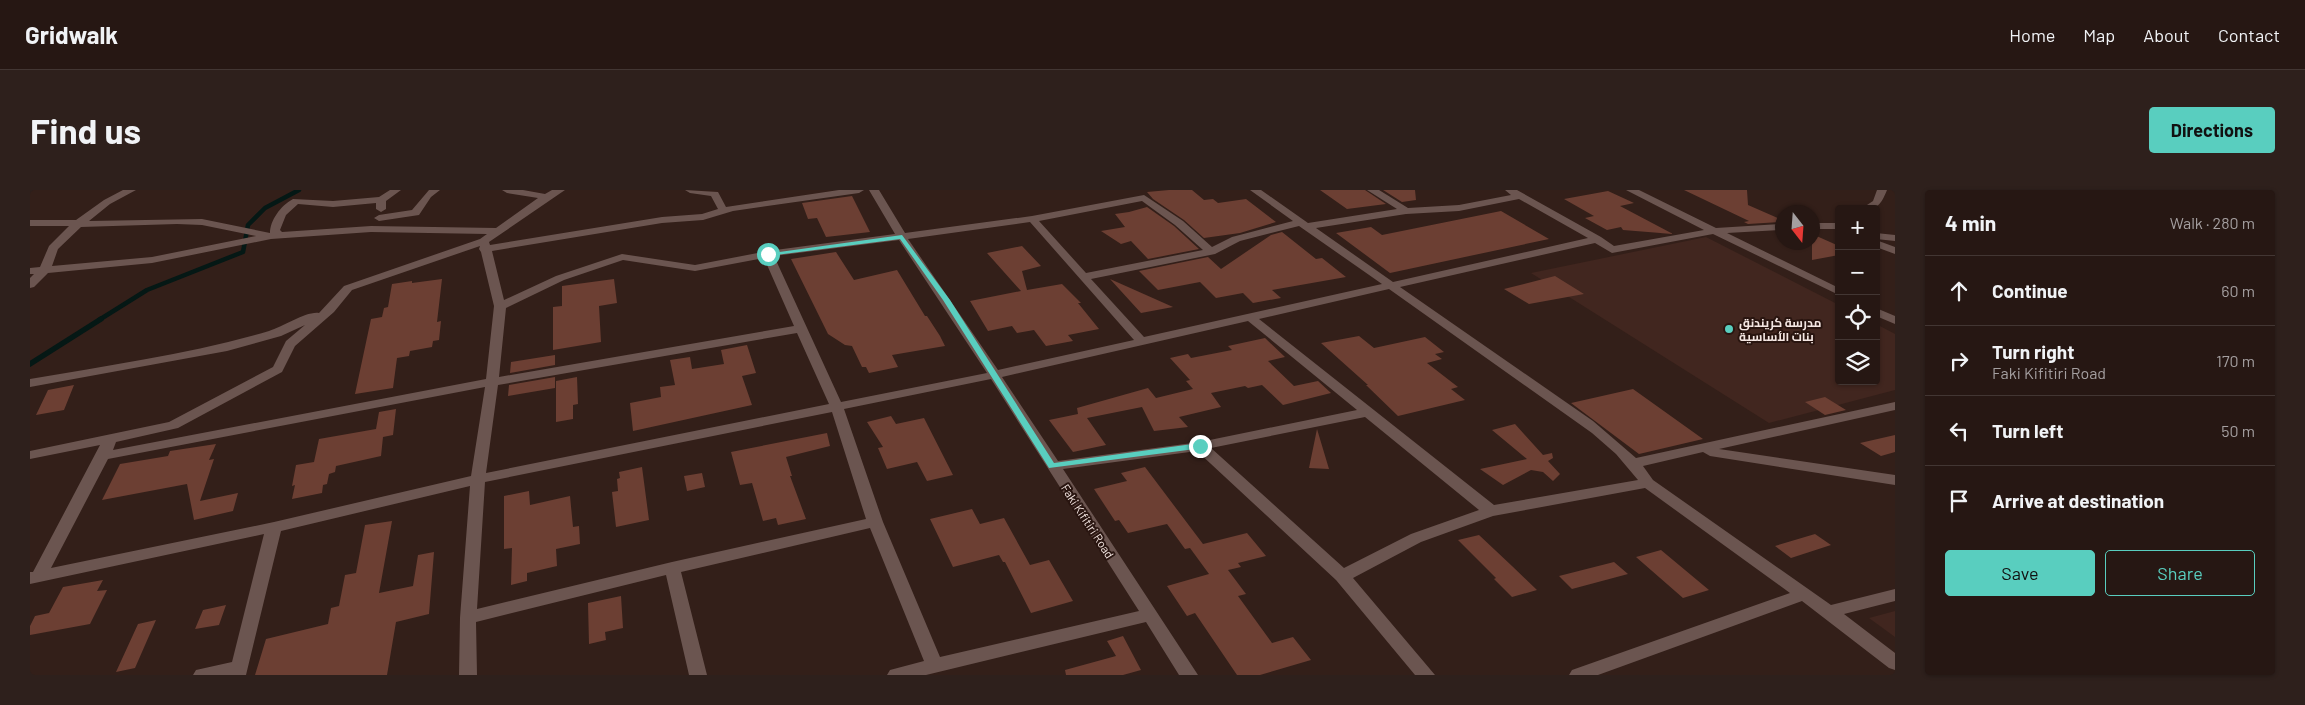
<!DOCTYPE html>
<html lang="en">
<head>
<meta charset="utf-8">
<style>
	:root { --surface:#261713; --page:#2e201c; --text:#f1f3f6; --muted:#a49fa0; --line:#423633; --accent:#59cebf }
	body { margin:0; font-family:Barlow,Cairo,sans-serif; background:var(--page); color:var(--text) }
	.controls { position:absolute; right:15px; top:15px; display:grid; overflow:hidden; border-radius:5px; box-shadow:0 1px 4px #0004 }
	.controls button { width:45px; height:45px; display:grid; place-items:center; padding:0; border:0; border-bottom:1px solid var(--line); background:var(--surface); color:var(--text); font:25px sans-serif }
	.compass { position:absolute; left:1745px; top:15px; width:45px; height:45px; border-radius:50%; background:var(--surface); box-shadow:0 1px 4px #0004; rotate:163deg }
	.stop { position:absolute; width:15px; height:15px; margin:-11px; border:4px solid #59cebf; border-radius:50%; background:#fff }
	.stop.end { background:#59cebf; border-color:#fff; box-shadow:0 1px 5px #0008 }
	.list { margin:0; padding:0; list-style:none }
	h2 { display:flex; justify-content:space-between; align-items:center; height:65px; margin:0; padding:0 20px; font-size:21px }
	h2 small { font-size:16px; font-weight:400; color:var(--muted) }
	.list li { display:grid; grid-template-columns:32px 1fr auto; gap:15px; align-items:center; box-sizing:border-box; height:70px; padding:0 20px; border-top:1px solid var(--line) }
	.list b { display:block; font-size:19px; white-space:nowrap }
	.list p { margin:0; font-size:16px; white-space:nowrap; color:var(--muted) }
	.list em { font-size:16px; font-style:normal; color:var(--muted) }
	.actions { display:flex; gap:10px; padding:15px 20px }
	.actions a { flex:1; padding:11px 0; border:1px solid var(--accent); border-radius:5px; text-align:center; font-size:18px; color:var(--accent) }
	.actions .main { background:var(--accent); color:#111 }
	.icon { flex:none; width:28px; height:28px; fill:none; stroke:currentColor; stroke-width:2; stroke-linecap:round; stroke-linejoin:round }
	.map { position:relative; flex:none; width:1865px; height:485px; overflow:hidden; border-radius:5px }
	header { display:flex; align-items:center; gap:30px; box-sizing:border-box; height:70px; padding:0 25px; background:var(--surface); border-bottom:1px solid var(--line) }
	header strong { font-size:24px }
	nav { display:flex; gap:28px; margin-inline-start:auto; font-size:18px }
	.intro { display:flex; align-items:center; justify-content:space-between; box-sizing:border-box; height:120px; padding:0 30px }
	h1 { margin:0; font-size:35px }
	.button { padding:12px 22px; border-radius:5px; background:var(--accent); color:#111; font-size:18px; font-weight:700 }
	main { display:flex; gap:30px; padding:0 30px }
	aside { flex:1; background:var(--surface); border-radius:5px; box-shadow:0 1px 4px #0004 }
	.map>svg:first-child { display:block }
</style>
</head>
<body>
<header>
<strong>Gridwalk</strong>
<nav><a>Home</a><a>Map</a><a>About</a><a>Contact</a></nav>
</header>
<div class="intro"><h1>Find us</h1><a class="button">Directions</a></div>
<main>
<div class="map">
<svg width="1865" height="485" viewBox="0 0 1865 485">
	<rect width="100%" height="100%" fill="#331f19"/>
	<!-- built -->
	<path fill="#41261f" d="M1676 47 1809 115V191H1846V134L1865 144V200L1739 233 1501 83Z
		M1865 421V447L1839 428Z"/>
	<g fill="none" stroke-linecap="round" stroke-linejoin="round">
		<!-- stream-far1 -->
		<path stroke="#051815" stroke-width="4.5" d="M69 130 117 100 213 62 218 35 235 18 269 0"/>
		<!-- stream -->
		<path stroke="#051815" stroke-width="5.5" d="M0 174 71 129"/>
	</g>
	<!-- building -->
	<path fill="#6c3f33" d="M1139 0H1162L1174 10 1183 9 1188 13 1216 9 1246 32 1210 43 1174 48 1154 30 1123 9 1117 2Z
		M1290 0H1335L1356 14 1317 19Z
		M1353 0H1385L1386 10 1372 12Z
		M1654 0H1717L1718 15 1752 30V32L1718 34 1714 32 1719 31Z
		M1578 1 1604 13 1590 16 1643 44 1593 40 1591 37 1577 40 1555 28 1564 26 1534 9Z
		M822 6 840 42 796 47 787 28 778 29 772 13Z
		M1117 17 1144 36 1169 59 1118 69 1101 51 1091 54 1071 41 1095 37 1085 24 1099 22Z
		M1471 21 1519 49 1360 83 1306 43 1341 37 1352 45Z
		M1252 42 1286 69 1292 68 1316 87 1242 100 1251 108 1223 113 1213 103 1186 108 1170 92 1128 100 1109 81 1178 67 1191 79 1241 45Z
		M1782 44 1809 56V65L1782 70Z
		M992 56 1011 76 992 81 997 100 1032 94 1051 113H1048L1069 139 1038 145 1043 151 1016 156 1004 140 987 143 982 136 958 141 940 111 991 101 957 63Z
		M806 62 824 90 867 80 895 126H897L910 146 915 156 862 165 868 177 839 183 836 177H832L822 156 815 155 798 144 761 69Z
		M1525 86 1554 104 1499 114 1474 99Z
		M412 89 407 132 411 131 409 150 403 151 402 157 380 161 379 166 367 168 363 198 325 204 341 129 352 127 354 118 358 117 362 94 382 91V93Z
		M584 89 587 113 569 116 571 152 523 160V117L532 116V96Z
		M1080 89 1143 117 1111 123Z
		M1329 146 1344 158 1395 147 1414 162 1405 164 1412 169 1397 173 1428 197 1421 199 1435 210 1368 226 1336 195H1338L1291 153Z
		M1235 148 1255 167 1238 171 1264 196 1288 191 1301 203 1253 215 1232 195 1218 198 1215 196 1181 203 1191 217 1149 227 1158 237 1124 241 1112 217 1057 228 1076 255 1043 262 1019 230 1048 224 1047 218 1118 198 1126 208 1163 199 1156 191 1160 190 1140 168 1158 164 1161 168 1202 160 1198 156Z
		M717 155 726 183 712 186 722 215 603 241 600 213 631 207 630 197 645 195 640 170 660 167 662 179 694 174 691 160Z
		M525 165V175L480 183 481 172Z
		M525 187V198L478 206 479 195Z
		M547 187 548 214 543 215V229L526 232V191Z
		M44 195 34 220 6 225 18 200Z
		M1603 199 1673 249 1609 264 1541 213Z
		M1795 207 1816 220 1795 225 1775 212Z
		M366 219 363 245 353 247 351 266 306 276 305 282 299 284 297 294 293 295 292 303 262 309 265 295 262 296 266 275 284 272 289 249 346 239 349 222Z
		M861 226 866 234 894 228 923 285 897 291 887 272 857 279 848 258 853 257 837 232Z
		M1485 234 1513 265 1522 263 1523 268 1518 271 1530 284 1523 291 1513 282 1501 280 1473 295 1450 279 1497 269 1462 240Z
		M1287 239 1299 279 1279 278Z
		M797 243 800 256 756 267 762 286H760L776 329 748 335 746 328 733 331 722 293 710 295 701 262Z
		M1865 245V262L1851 266 1830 253Z
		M186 254 179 270 184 269 170 311 208 303 203 321 164 330 157 294 72 310 90 274 138 266 140 261Z
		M612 277 619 330 586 337 582 302 588 301 587 289 590 288 589 282Z
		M1115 277 1173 354 1217 343 1222 349 1236 366 1208 373 1211 377 1198 380 1216 404 1208 406 1242 453 1263 447 1281 470 1230 485H1207L1165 423 1157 426 1137 396 1179 384 1160 358 1155 359 1137 334 1098 343 1089 330 1085 331 1064 299 1097 291 1091 283Z
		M672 283 675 297 657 301 654 286Z
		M499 301 500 315 540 306 543 337 549 336 550 354 526 359 527 376 497 383V391L481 395 482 358 474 359V306Z
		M942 319 950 334 974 328 1000 375 1019 370 1043 411 1001 423 975 372H973L969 365 923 377 900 329Z
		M362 331 349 403 383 396 388 365 404 362 399 424 366 432 357 485H225L236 449 298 434 301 418 309 416 315 385 326 383 335 335Z
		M1785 344 1801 355 1761 368 1745 356Z
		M1449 345 1482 376 1507 400 1482 407 1464 389 1466 388 1428 350Z
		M1631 360 1679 400 1653 408 1606 367Z
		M1584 372 1598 384 1542 399 1529 386Z
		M73 390 67 401 77 400 60 434 0 445V436L5 426 19 423 33 397Z
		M591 406 593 438 575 442 576 450 559 454 558 413Z
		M196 415 189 435 165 439 173 420Z
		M126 430 105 478 86 482 108 434Z
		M1093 446 1111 480 1093 485H1036L1035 480 1086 466 1077 451Z"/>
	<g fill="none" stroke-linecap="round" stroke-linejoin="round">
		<!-- minor -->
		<path fill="#6b5550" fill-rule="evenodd" d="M93 0H106L80 14 59 31 172 29 240 43C240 31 250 16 263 9L303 11 349 7 360 0H371L356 11V19L351 22 346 19V13L303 17 268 14 256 25 250 40 252 42 341 36 466 38 508 8 477 3 472 0H493L515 4 522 0H535L459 52 460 55 632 27 672 24 688 19 681 6 660 3 655 0 688 2 696 17 809 0H834L829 3 703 21 673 30 632 33 462 61 474 110 526 86 592 64 665 75 738 61 865 44 839 0H849L875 43 1002 26 1114 5 1153 31 1182 57 1202 47 1263 31 1220 0H1231L1278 33 1367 19 1337 0H1349L1378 18 1429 15 1481 5 1475 0H1487L1571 47 1584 56 1674 40 1596 0H1609L1686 38 1752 34V40L1697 43 1809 98V105L1683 44 1582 63 1565 53 1370 97 1563 231 1606 268 1865 212V220L1689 259 1865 285V295L1680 266 1673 262 1613 276 1623 290 1801 415 1865 399V411L1814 424 1865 463V480L1859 478 1772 411 1568 485H1539L1542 480 1760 403 1615 298 1463 326 1391 352 1323 388 1405 485H1385L1306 390 1167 261 1033 279 1168 485H1149L1116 432 896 485H857L860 480 894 471 840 338 651 382 677 485H659L636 385 446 432 447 485H429L430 428 440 296 251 341 216 485H163L166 480 202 472 234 344 0 394V382H3L70 255 0 269V261L139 232 243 177 256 151 275 135 251 146 197 161 0 197V189C80 175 161 164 239 141 253 137 276 121 289 123L314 96 450 49 457 44 341 42 241 49 122 73 18 83 4 97 0 98V88L4 84H0V78L10 77 19 56 39 36H0V30H46L74 10ZM1489 9 1558 48 1363 92 1286 38 1376 24 1429 21ZM1112 11 1145 35 1173 60 1056 83 1009 31ZM1000 32 1104 150 968 180 878 49ZM147 34 172 35 226 46 122 67 22 76 28 59 51 37ZM1269 36 1352 94 1114 147 1061 89 1185 64 1210 51ZM869 50 957 183 811 212 744 66ZM450 56 449 59 451 62 464 116 456 189 83 260 86 252 148 238 252 182 265 156 304 122 322 100ZM734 68 764 136 469 187 476 118 534 90 593 70 665 81ZM1359 99 1562 243 1586 264 1608 290 1464 315 1229 129ZM1218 131 1327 220 1170 252 1028 271 972 187ZM767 143 799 214 456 283 468 195ZM961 189 1109 421 910 467 853 332 814 219ZM455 197 441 286 244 332 21 378 78 269ZM802 222 836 329 642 372 447 419 455 292ZM1335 227 1449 320 1381 344 1314 378 1181 258Z
			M399 0H410L401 7 389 25 349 31 344 28 349 25 382 20Z
			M1847 0H1857C1851 15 1848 19 1831 19L1843 11Z
			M1782 33H1809V39H1782Z
			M1846 43 1865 45V51L1846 49Z
			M1846 50 1865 57V64L1846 57Z
			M1846 118 1865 126V134L1846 126Z"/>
	</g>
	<!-- route -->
	<path fill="#59cebf" d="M872 45 920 110 1024 273 1170 253 1174 256 1173 258 1019 278 913 110 870 49 738 66 735 64Z"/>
	<!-- markers -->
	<circle fill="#59cebf" stroke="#291510" stroke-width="2" cx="1699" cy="139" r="5"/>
	<g text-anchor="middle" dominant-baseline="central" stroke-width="4" stroke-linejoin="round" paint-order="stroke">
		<!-- poi labels -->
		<g font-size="12" font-weight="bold" fill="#f5e7e3" stroke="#291510" text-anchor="start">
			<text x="1709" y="132">مدرسة كريندنق<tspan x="1709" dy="14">بنات الأساسية</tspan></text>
		</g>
		<!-- street labels -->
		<g font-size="12" fill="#f5e7e3" stroke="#291510">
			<text transform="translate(1058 331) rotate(57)">Faki Kifitiri Road</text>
		</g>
	</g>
</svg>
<div class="controls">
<button>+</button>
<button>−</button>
<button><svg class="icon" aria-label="locate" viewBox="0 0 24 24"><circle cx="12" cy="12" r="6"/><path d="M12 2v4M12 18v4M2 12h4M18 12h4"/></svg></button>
<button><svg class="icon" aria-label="layers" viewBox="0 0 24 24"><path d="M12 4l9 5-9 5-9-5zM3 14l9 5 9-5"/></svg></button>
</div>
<svg class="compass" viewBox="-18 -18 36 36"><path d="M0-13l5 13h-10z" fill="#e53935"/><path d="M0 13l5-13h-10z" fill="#a49fa0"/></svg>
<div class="stop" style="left:738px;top:64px"></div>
<div class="stop end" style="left:1170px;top:256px"></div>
</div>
<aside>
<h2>4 min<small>Walk · 280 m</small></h2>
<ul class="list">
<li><svg class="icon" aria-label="ahead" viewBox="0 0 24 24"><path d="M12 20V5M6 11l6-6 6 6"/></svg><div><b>Continue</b></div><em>60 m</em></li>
<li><svg class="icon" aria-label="right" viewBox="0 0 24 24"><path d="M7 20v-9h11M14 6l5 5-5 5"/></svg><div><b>Turn right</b><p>Faki Kifitiri Road</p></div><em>170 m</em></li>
<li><svg class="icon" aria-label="left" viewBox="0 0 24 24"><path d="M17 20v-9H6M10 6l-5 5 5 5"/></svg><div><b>Turn left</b></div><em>50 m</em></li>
<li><svg class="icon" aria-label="arrive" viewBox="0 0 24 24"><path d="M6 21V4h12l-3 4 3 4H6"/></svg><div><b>Arrive at destination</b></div></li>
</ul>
<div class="actions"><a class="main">Save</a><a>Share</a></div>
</aside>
</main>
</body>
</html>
